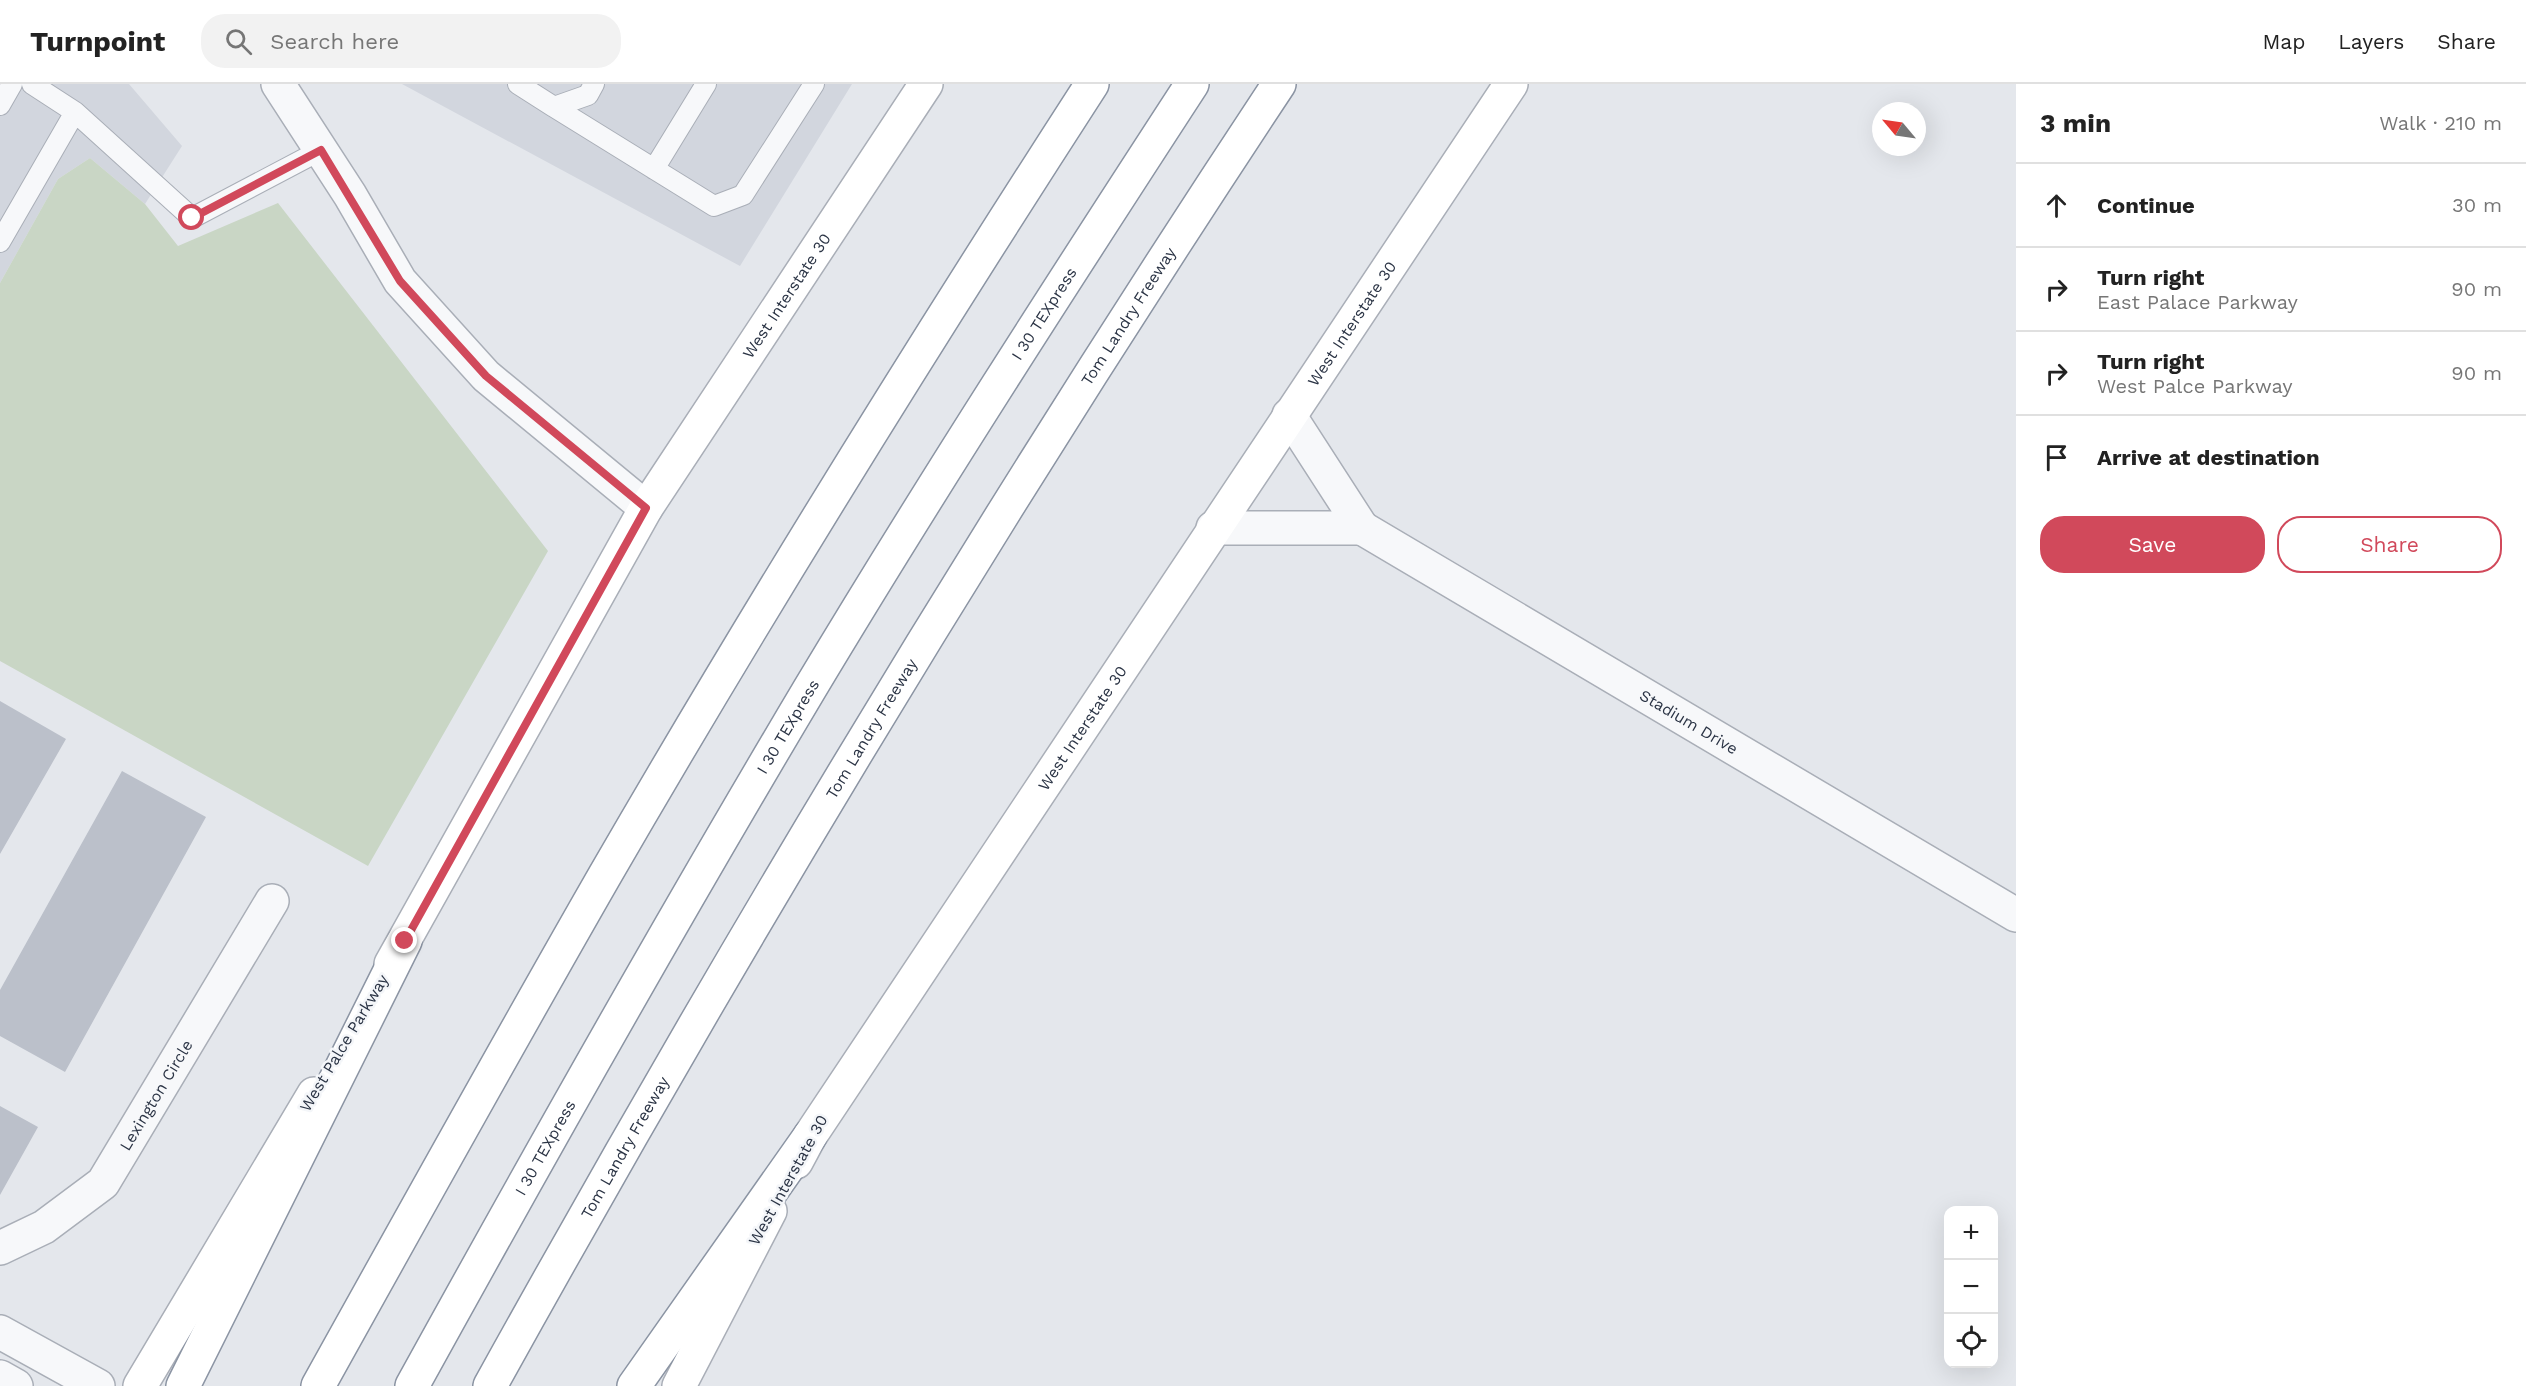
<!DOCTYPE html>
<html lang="en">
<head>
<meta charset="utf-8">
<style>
	:root { --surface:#fff; --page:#f2f2f2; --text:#222; --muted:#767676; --line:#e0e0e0; --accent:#d1495b }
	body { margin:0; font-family:"Work Sans",sans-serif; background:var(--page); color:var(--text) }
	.controls { position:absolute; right:18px; bottom:18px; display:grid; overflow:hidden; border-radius:12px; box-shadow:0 6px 24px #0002 }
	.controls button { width:54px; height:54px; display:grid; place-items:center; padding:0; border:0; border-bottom:2px solid var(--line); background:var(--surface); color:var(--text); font:30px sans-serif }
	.compass { position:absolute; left:1872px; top:18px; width:54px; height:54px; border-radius:50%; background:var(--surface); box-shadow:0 6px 24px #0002; rotate:299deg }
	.stop { position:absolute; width:18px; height:18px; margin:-14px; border:4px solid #d1495b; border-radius:50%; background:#fff }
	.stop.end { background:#d1495b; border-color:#fff; box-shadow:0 2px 6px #0008 }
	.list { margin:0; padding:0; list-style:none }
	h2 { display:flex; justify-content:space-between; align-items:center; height:78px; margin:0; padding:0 24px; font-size:26px }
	h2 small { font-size:20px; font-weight:400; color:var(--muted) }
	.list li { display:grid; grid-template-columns:39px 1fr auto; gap:18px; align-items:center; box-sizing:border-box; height:84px; padding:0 24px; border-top:2px solid var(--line) }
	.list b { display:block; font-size:22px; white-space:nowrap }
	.list p { margin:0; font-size:20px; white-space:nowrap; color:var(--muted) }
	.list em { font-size:20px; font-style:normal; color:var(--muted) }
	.actions { display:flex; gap:12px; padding:18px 24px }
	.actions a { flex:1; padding:14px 0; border:2px solid var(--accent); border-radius:24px; text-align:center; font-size:21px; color:var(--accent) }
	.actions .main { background:var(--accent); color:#fff }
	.icon { flex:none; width:33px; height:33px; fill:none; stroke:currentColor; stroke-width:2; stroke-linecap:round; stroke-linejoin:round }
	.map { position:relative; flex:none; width:2016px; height:1302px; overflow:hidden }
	header { display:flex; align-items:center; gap:36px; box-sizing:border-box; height:84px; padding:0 30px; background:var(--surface); border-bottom:2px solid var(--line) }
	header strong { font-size:28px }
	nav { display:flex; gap:33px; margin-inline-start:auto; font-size:21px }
	.search { width:420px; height:54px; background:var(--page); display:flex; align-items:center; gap:15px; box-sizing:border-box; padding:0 21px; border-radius:24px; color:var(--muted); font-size:22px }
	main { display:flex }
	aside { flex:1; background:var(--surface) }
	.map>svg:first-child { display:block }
</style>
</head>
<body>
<header>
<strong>Turnpoint</strong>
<div class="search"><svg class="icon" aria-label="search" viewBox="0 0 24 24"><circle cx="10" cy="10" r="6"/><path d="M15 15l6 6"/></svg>Search here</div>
<nav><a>Map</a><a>Layers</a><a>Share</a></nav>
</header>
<main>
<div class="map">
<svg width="2016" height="1302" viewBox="0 0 2016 1302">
	<rect width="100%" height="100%" fill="#e4e7ec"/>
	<!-- built -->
	<path fill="#d2d6de" d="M0 0H129L182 62 145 120 90 74 58 95 0 199Z
		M402 0H852L740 182Z"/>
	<!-- green -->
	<path fill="#c9d6c5" d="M90 74 145 120 178 162 278 119 548 467 368 782 0 577V199L58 95Z"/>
	<!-- building -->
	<path fill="#bbc0ca" d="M0 617 66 655 0 770Z
		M122 687 206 733 65 988 0 952V906Z
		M0 1022 38 1043 0 1111Z"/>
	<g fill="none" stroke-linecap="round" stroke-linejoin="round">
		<defs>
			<path id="lane" d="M32 0 75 28
				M518 0 554 23 588 11 594 0
				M0 21 12 0
				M554 23 714 122 743 111 814 0
				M654 85 706 0
				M0 158 75 28 192 134 321 66"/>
			<g id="street">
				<path d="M278 0 350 111 400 197 486 292 646 424"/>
				<path d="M1213 444H1362L1289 331"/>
				<path id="s1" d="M1362 444 2016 831"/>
				<path id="s2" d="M0 1164 44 1143 103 1099 272 817"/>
				<path d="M0 1248 98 1302"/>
				<path d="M0 1293 16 1302"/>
			</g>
			<g id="secondary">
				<path id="s3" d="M391 880 646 424 926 0"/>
				<path id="s4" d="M796 1078 810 1052 1511 0"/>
				<path d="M140 1302 314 1010"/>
				<path d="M679 1302 770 1127"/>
			</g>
			<g id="highway">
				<path d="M183 1302 405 857"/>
				<path d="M318 1302C413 1131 508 960 605 791 760 523 924 260 1092 0"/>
				<path id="s5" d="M412 1302C541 1068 672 836 809 606 932 401 1062 200 1192 0"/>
				<path id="s6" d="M490 1302C736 858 999 423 1279 0"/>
				<path d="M634 1302 810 1052"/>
			</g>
		</defs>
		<!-- lane casing -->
		<use href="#lane" stroke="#a9aeb7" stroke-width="22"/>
		<!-- street casing -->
		<use href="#street" stroke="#a9aeb7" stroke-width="36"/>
		<!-- secondary casing -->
		<use href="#secondary" stroke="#a9aeb7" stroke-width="36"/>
		<!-- highway casing -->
		<use href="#highway" stroke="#8b94a3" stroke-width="36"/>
		<!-- lane -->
		<use href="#lane" stroke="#f7f8fa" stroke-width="20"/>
		<!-- street -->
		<use href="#street" stroke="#f7f8fa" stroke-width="33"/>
		<!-- secondary -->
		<use href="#secondary" stroke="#fff" stroke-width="33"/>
		<!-- highway -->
		<use href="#highway" stroke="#fff" stroke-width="33"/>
	</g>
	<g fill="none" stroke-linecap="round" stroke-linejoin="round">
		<!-- route -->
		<path stroke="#d1495b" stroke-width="8" d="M192 134 321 66 400 197 486 292 646 424 405 857"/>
	</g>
	<g text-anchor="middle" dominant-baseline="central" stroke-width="5" stroke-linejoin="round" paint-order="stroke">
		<!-- street labels -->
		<g font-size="16" fill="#2b3445" stroke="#f4f6f9">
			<text stroke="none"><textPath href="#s3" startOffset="777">West Interstate 30</textPath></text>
			<text stroke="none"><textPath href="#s5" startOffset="1245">I 30 TEXpress</textPath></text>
			<text stroke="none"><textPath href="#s6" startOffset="1246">Tom Landry Freeway</textPath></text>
			<text stroke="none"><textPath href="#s4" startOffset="1006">West Interstate 30</textPath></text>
			<text stroke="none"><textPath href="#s1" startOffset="380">Stadium Drive</textPath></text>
			<text stroke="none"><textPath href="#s5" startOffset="759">I 30 TEXpress</textPath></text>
			<text stroke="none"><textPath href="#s4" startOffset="520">West Interstate 30</textPath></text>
			<text stroke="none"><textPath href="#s6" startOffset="760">Tom Landry Freeway</textPath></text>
			<text transform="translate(344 959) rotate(-59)">West Palce Parkway</text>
			<text stroke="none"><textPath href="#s2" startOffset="225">Lexington Circle</textPath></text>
			<text stroke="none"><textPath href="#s6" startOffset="274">Tom Landry Freeway</textPath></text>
			<text stroke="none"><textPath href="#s5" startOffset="273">I 30 TEXpress</textPath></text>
			<text transform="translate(788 1096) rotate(-61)">West Interstate 30</text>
		</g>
	</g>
</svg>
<div class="controls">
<button>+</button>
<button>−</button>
<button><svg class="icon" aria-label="locate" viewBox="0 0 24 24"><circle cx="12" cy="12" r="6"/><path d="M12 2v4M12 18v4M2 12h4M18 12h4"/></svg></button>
</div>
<svg class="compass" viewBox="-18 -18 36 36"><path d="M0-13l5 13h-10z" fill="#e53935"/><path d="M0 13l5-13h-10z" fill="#767676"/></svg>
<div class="stop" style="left:192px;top:134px"></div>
<div class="stop end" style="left:405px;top:857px"></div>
</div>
<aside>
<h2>3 min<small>Walk · 210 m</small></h2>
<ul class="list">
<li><svg class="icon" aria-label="ahead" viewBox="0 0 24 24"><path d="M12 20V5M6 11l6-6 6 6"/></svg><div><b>Continue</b></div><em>30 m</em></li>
<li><svg class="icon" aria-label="right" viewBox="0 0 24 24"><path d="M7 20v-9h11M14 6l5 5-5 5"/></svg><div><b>Turn right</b><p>East Palace Parkway</p></div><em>90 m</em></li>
<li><svg class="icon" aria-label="right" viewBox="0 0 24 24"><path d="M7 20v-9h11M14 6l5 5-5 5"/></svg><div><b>Turn right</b><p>West Palce Parkway</p></div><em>90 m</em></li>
<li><svg class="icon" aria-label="arrive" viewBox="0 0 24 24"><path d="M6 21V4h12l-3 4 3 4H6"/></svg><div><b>Arrive at destination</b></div></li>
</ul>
<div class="actions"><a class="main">Save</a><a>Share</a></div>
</aside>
</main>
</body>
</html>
